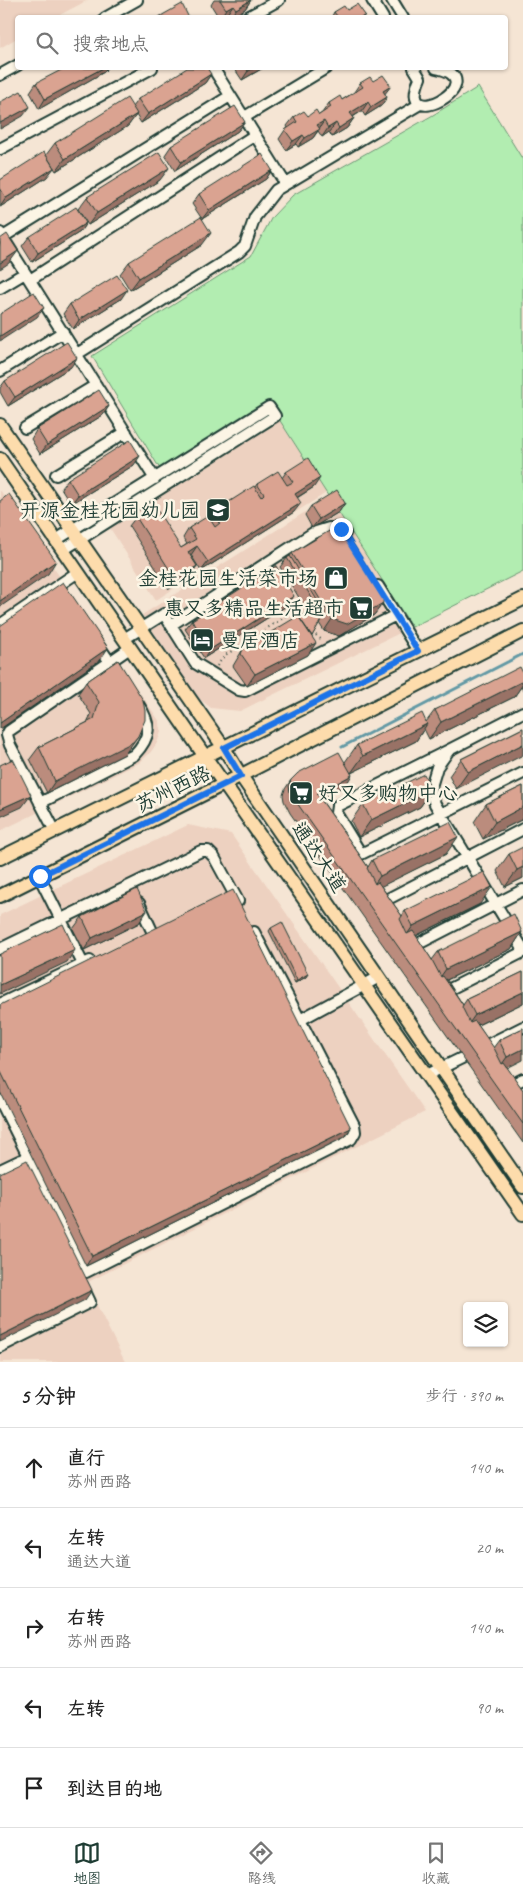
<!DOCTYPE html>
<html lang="zh">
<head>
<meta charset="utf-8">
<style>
	:root { --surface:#fff; --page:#f6f6f6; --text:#222; --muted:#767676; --line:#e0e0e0; --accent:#1f3d34 }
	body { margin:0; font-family:Caveat,"LXGW WenKai TC",sans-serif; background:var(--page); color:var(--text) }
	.controls { position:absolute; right:15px; bottom:15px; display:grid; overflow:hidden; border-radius:5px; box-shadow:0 1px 4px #0004 }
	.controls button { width:45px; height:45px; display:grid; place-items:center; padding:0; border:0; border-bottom:1px solid var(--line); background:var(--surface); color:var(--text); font:25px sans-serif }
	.stop { position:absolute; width:15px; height:15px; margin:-11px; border:4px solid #1a73e8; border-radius:50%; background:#fff }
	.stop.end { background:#1a73e8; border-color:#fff; box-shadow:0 1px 5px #0008 }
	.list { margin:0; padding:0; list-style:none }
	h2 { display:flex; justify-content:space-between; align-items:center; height:65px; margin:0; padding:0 20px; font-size:21px }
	h2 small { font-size:16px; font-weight:400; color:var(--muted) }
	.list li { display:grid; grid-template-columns:32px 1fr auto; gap:15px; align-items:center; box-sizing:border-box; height:80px; padding:0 20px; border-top:1px solid var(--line) }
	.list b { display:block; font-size:19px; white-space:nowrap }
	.list p { margin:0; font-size:16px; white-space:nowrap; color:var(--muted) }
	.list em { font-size:16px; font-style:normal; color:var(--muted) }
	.icon { flex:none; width:28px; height:28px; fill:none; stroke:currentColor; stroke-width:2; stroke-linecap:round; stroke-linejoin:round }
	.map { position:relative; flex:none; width:523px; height:1362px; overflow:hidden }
	.search { position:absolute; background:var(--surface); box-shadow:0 1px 4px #0004; left:15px; right:15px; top:15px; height:55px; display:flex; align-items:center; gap:12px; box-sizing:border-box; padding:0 18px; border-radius:5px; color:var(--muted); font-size:19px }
	.sheet { height:465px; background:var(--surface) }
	nav { display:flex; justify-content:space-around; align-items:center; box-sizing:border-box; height:70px; border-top:1px solid var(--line); background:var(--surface); font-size:14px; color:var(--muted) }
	nav a { display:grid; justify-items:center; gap:2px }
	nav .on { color:var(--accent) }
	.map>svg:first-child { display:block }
</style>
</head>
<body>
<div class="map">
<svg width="523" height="1362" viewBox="0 0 523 1362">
	<rect width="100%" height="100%" fill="#f5e5d4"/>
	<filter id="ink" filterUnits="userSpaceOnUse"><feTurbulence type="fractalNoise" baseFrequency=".02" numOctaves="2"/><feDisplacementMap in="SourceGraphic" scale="10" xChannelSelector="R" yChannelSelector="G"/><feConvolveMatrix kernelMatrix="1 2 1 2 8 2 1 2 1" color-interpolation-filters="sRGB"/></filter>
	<g filter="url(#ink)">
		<!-- built -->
		<path fill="#edd1c0" d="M0 0H88L56 17 18 18 17 38 0 48Z
			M280 420 326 493 156 600 110 528Z
			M0 490 160 722 161 732 157 743 150 753 139 763 0 831Z
			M329 497 412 627 240 711 211 708 197 697 142 615Z
			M188 825 231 834 425 1112 86 1283 125 1362H0V915Z"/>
		<!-- green -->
		<path fill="#b2edb1" stroke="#689572" d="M478 87 523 160V571L412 627 268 402 160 469 92 356 251 256 272 217 293 195 433 115Z"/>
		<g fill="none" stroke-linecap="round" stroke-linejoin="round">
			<!-- stream -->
			<path stroke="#6299a5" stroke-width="3" d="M342 747 523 654"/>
			<defs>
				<path id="minor" d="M372 0 383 18
					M392 0 403 18
					M105 18 137 0
					M246 18 279 0
					M213 68 285 183
					M414 68 420 78C394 138 497 80 436 68
					M0 75 18 65
					M243 118 326 68
					M0 149 152 68
					M0 233 155 479
					M3 237 230 96
					M30 280 255 135
					M0 288 25 273
					M77 354 239 252 245 246 255 217 276 190 420 104
					M0 371 63 332
					M25 428 96 385
					M56 475 126 432
					M56 540 269 407 275 416 63 550
					M378 586 418 651
					M0 625 78 572
					M171 625 313 533 329 528 341 529 345 533
					M124 639 164 614 195 663 239 690 245 691 396 615
					M96 642 119 675
					M523 712 449 750 437 767 430 790 435 804 523 949
					M449 750 337 806 336 813 361 854 523 773
					M40 803 134 755C151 737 152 725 138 704
					M55 831 10 745 7 735 9 731 130 648
					M39 876 83 964
					M382 902 523 829
					M139 903 152 931
					M254 932 300 1020 379 977
					M416 945 523 890
					M0 949 201 851H208L214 857 238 901
					M448 990 523 952
					M0 1004 90 961
					M483 1047 523 1027
					M427 1075 462 1058
					M513 1084 523 1079
					M0 1100 86 1272 351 1139 355 1132 354 1125 300 1020
					M0 1170 21 1160 27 1174
					M0 1347 90 1302 82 1285"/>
				<path id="major" d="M0 425 224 748 241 776 523 1187
					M0 459 224 784 523 1214
					M0 858 523 599
					M0 896 224 784 523 631"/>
			</defs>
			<!-- minor casing -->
			<use href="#minor" stroke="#1f3d34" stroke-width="14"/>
			<!-- major casing -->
			<use href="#major" stroke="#1f3d34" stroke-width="16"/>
			<!-- path -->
			<path stroke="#1f3d34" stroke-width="2" stroke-dasharray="1 4" stroke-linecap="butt" d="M312 632 322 640
				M217 666 224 656 294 611 295 602 291 598"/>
			<!-- minor -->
			<use href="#minor" stroke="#fcf5e5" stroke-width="10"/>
			<!-- major -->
			<use href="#major" stroke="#fddcac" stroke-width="12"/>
		</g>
		<!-- wall -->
		<path fill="#bb8c7d" stroke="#1f3d34" d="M214 0H251L245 9 231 18H229L227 14 221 18H219L211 5Z
			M347 10 365 15 363 18H331L334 12Z
			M234 68H263L242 80Z
			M104 72 39 109 30 92 36 83Z
			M211 74 205 83 141 123 136 115 128 126 56 171 46 155 55 143 132 107 138 99Z
			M373 81 387 97 381 106 365 116 362 111 353 117 354 118 347 128 332 137 329 132 322 137 318 131 313 138 298 147 296 144 286 150 279 139 285 130 288 128 287 126 294 117 319 115 322 113 329 103 342 100 354 92 360 83Z
			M245 122 238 131 175 171 165 155 171 146Z
			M272 170 266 179 202 219 192 204 199 194Z
			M47 177 0 207V180Z
			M160 180 88 225 78 209 87 197Z
			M86 223 80 232 32 262 22 246 29 237Z
			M202 245 130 290 120 274 129 262Z
			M121 299 73 329 63 314 70 304Z
			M71 367 8 406 0 392V388L5 381Z
			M109 406 103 415 40 454 31 439 37 429Z
			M134 465 71 504 61 488 68 479Z
			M286 472 314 487 297 498 294 512 201 571 191 555 190 556 197 566 190 575 169 589 129 526 136 517 181 548 187 544 183 538 189 528 209 518 213 512 255 487 257 484 282 478Z
			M345 503 339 512 312 528 305 515 311 506Z
			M292 553 383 603 374 615 339 636 324 631 319 623 312 636 308 655 247 686 233 666 243 649 308 612 280 567 287 558 290 556Z
			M288 605 204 658 185 629 192 620Z
			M118 660 125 754 47 793 30 759 39 747 88 722 91 714 78 694 86 682Z
			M523 673V690L521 687 514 697 429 739 424 729 416 741 351 773 346 785 320 798 368 867 372 860 446 854 381 886 402 916 405 911 480 904 416 936 432 960 438 952 522 932 511 949 447 980 463 1005 467 999 523 972V1003L478 1025 493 1048 499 1040 523 1028 507 1068 523 1090V1143L290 813 284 801 283 795 285 789 291 780 345 762 357 745 426 722 435 710Z
			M523 728 456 789 449 776 461 759Z
			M523 786V819L483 839 474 822 486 804Z
			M432 790 420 807 359 837 351 821 363 804Z
			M509 854 523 878 505 887 497 871Z
			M82 917 139 923 84 950 73 929Z
			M271 928 306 977 295 983 269 931Z
			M0 1005 345 1137 86 1266 0 1092Z"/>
		<!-- shaded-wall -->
		<path fill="#997266" stroke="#1f3d34" d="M251 0 245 9 230 18 236 9Z
			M233 5 227 14 220 18 226 9Z
			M103 68H108L104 72 39 109 45 99Z
			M254 68H263L242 80 248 71Z
			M211 74 205 83 141 123 148 114Z
			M391 86 384 95 383 91Z
			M387 97 381 106 365 116 371 107Z
			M368 102 362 111 344 122 350 113Z
			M30 107 23 116 0 129V123Z
			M137 114 128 126 56 171 65 159Z
			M354 118 347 128 332 137 339 128Z
			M324 121 313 138 298 147 305 138 317 125Z
			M245 122 238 131 175 171 181 162Z
			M336 123 329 132 322 137 328 128Z
			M303 135 296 144 286 150 293 141Z
			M54 168 47 177 0 207 6 198Z
			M169 168 160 180 88 225 97 213Z
			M272 170 266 179 202 219 209 210Z
			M86 223 80 232 32 262 38 253Z
			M211 233 202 245 130 290 139 278Z
			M18 251 9 263 0 269V263Z
			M127 290 121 299 73 329 79 320Z
			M44 308 37 317 0 341V336Z
			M77 358 71 367 8 406 15 397Z
			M109 406 103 415 40 454 47 445Z
			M140 456 134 465 71 504 78 495Z
			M320 478 314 487 288 503 295 494Z
			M301 503 294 512 201 571 208 562Z
			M345 503 339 512 312 528 319 519Z
			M197 546 191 555 181 561 188 552Z
			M56 561 48 574 0 607V601Z
			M197 566 190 575 169 589 176 580Z
			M294 596 288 605 204 658 211 649Z
			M383 603 374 615 339 636 324 631 332 619Z
			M316 643 308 655 247 686 255 674Z
			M108 648 100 660 0 729V723Z
			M523 681V684L514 697 429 739 441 722Z
			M427 724 416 741 351 773 363 756Z
			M138 736 125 754 47 793 55 781Z
			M523 744V755L456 789 468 772Z
			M352 775 346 785 311 804 317 794Z
			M432 790 420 807 359 837 371 820Z
			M31 795 22 807 0 817V809Z
			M523 807V819L483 839 495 822Z
			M458 837 446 854 368 893 380 876Z
			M523 867V878L505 887 517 870Z
			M492 887 480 904 401 943 413 926Z
			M147 911 139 923 84 950 92 938Z
			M522 932 511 949 434 986 446 969Z
			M75 950 67 962 0 994V985Z
			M308 974 306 977 295 983 297 980Z
			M523 992V1003L463 1032 475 1015Z
			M523 1049V1060L495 1074 507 1057Z
			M351 1128 345 1137 86 1266 92 1256Z
			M92 1290 85 1300 0 1342V1336Z"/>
		<!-- building -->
		<path fill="#daa391" stroke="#1f3d34" d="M220 0H251L236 9 233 5 226 9Z
			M182 4 189 18H157Z
			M357 4 365 15 361 18H335L337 16 334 12 344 6 347 10Z
			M65 68H103L45 99 36 83Z
			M187 68H207L211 74 148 114 138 99Z
			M246 68H254L248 71Z
			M383 75 391 86 383 91 387 97 371 107 368 102 350 113 354 118 339 128 336 123 328 128 324 121 317 125 320 129 305 138 303 135 293 141 285 130 297 122 294 117 304 111 308 116 316 110 319 115 331 107 329 103 340 96 342 100 363 87 360 83 370 77 373 81Z
			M21 91 30 107 0 123V102Z
			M127 98 137 114 65 159 55 143Z
			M235 106 245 122 181 162 171 146Z
			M44 152 54 168 6 198 0 188V180Z
			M159 152 169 168 97 213 87 197Z
			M262 154 272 170 209 210 199 194Z
			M76 207 86 223 38 253 29 237Z
			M201 217 211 233 139 278 129 262Z
			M7 234 18 251 0 263V239Z
			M117 275 127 290 79 320 70 304Z
			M34 292 44 308 0 336V314Z
			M67 342 77 358 15 397 5 381Z
			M99 390 109 406 47 445 37 429Z
			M130 440 140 456 78 495 68 479Z
			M308 458 320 478 295 494 301 503 208 562 197 546 188 552 197 566 176 580 136 517 154 505 181 548 196 539 189 528 208 516 215 527 220 523 213 512 254 486 261 497 264 494 257 484 278 471 287 485 293 482 286 472Z
			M337 490 345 503 319 519 311 506Z
			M9 494 56 561 0 601V501Z
			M341 524 384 595 383 603 347 624 332 619 292 553Z
			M290 556 325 613 312 636 299 617 317 606 287 558Z
			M276 566 294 596 211 649 192 620Z
			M63 582 108 648 0 723V626Z
			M298 616 316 643 255 674 241 654 243 649Z
			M118 660 143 700 145 711V720L138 736 133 742 55 781 39 747 94 719 99 702 86 682Z
			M520 667 523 673V681L441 722 435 710Z
			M422 713 427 724 363 756 357 745Z
			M523 728V744L468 772 461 759Z
			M339 752 352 775 317 794 368 867 367 868 375 884 378 882 402 916 400 919 407 934 413 931 432 960 441 977 443 976 463 1005 462 1007 470 1023 475 1021 494 1048 502 1064 504 1063 523 1090V1124L297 803 290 792 289 786 291 780 298 773Z
			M13 759 31 795 0 809V765Z
			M424 774 432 790 371 820 363 804Z
			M523 786V807L495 822 486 804Z
			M450 822 458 837 380 876 372 860Z
			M523 847V867L517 870 509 854Z
			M484 872 492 887 413 926 405 911Z
			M137 889 147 911 92 938 82 917Z
			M233 890 351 1128 92 1256 0 1070V1005Z
			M514 914 522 932 446 969 438 952Z
			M282 922 308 974 297 980 271 928Z
			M63 924 75 950 0 985V954Z
			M523 972V992L475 1015 467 999Z
			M523 1028V1049L507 1057 499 1040Z
			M27 1160 92 1290 0 1336V1173Z"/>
	</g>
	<g fill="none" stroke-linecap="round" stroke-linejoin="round" filter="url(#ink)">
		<!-- route -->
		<path stroke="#1a73e8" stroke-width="6" d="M40 876 241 776 224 748 418 651 341 529"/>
	</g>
	<!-- icons -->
	<defs>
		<symbol id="school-square" viewBox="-11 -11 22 22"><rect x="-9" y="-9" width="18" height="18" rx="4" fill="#1f3d34" stroke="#fcf5e5"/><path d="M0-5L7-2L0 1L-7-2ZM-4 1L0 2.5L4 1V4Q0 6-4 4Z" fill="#fff"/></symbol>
		<symbol id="shop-square" viewBox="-11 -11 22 22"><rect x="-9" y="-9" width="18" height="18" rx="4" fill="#1f3d34" stroke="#fcf5e5"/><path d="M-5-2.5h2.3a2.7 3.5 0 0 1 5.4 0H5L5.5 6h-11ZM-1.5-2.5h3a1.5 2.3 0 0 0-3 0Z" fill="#fff"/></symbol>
		<symbol id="supermarket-square" viewBox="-11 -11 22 22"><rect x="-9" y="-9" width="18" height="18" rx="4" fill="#1f3d34" stroke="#fcf5e5"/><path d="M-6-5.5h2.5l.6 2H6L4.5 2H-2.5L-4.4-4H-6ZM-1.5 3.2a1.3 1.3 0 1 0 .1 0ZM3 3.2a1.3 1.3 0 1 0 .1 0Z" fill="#fff"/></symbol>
		<symbol id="hotel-square" viewBox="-11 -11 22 22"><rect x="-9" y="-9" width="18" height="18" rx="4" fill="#1f3d34" stroke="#fcf5e5"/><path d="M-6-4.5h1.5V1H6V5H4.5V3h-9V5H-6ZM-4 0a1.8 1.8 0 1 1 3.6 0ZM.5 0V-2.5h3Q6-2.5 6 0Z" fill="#fff"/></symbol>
	</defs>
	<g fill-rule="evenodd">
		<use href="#school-square" x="204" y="496" width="28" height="28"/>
		<use href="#shop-square" x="322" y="564" width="28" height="28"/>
		<use href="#supermarket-square" x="347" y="594" width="28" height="28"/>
		<use href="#hotel-square" x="188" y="626" width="28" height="28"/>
		<use href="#supermarket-square" x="287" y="779" width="28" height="28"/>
	</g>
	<g text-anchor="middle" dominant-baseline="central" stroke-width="5" stroke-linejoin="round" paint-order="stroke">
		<!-- poi labels -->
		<g font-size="20" fill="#1f3d34" stroke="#fcf5e5" text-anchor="end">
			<text x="200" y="510">开源金桂花园幼儿园</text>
			<text x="318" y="578">金桂花园生活菜市场</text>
			<text x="344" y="608">惠又多精品生活超市</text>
			<text x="220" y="640" text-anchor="start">曼居酒店</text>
			<text x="318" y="793" text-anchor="start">好又多购物中心</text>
		</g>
		<!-- street labels -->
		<g font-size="20" fill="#1f3d34" stroke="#fcf5e5">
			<text transform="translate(173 789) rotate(-26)">苏州西路</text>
			<text transform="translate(319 857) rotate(56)">通达大道</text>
		</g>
	</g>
</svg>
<div class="controls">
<button><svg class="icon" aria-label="layers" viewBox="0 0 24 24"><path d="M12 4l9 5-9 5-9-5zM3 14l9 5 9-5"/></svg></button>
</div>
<div class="stop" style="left:40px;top:876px"></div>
<div class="stop end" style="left:341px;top:529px"></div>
<div class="search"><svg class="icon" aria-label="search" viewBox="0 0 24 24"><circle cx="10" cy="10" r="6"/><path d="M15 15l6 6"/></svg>搜索地点</div>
</div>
<section class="sheet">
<h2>5 分钟<small>步行 · 390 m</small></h2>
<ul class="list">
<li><svg class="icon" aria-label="ahead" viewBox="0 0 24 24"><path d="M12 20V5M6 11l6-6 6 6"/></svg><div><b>直行</b><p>苏州西路</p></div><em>140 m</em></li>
<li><svg class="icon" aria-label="left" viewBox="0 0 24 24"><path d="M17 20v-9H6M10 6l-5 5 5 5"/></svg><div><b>左转</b><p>通达大道</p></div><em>20 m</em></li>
<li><svg class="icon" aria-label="right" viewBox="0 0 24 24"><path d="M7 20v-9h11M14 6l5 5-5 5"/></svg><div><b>右转</b><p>苏州西路</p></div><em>140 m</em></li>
<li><svg class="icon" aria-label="left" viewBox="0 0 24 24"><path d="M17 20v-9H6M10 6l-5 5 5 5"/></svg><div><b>左转</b></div><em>90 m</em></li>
<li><svg class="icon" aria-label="arrive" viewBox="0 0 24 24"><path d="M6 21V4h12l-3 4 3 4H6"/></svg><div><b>到达目的地</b></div></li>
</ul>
</section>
<nav>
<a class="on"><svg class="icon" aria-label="map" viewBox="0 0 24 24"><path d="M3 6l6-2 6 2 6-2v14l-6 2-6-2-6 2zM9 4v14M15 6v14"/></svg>地图</a>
<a><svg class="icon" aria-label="directions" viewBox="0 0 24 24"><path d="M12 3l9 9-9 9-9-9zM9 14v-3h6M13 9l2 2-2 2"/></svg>路线</a>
<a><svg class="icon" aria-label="saved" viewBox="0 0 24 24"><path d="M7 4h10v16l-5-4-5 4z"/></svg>收藏</a>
</nav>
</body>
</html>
